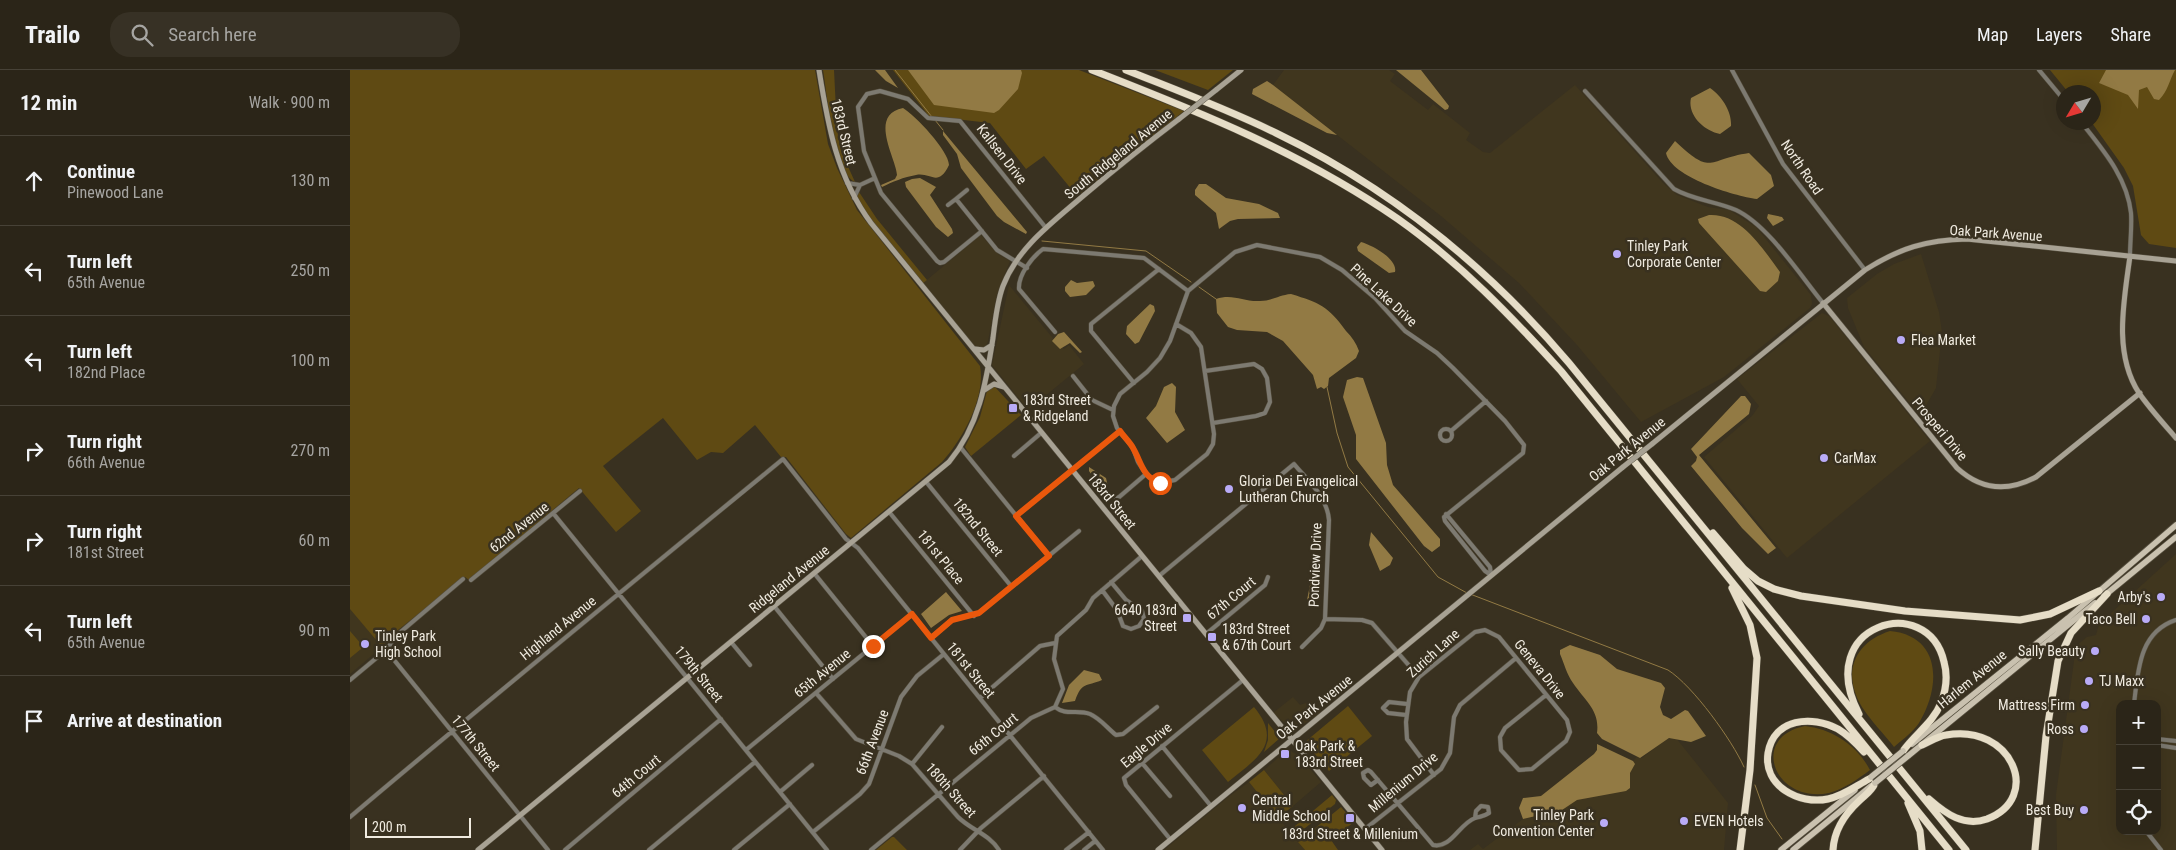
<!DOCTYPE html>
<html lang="en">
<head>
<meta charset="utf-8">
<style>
	:root { --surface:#2b2518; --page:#373125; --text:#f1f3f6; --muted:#a6a5a2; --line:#474237 }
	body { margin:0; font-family:"Roboto Condensed",sans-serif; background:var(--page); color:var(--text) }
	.controls { position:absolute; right:15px; bottom:15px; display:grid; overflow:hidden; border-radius:10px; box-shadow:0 5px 20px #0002 }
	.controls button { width:45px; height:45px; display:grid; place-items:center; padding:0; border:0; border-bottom:1px solid var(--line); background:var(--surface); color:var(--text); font:25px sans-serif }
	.compass { position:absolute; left:1706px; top:15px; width:45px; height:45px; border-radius:50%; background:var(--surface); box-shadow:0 5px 20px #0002; rotate:232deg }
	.scale { position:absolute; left:15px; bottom:12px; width:106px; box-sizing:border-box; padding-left:5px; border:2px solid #f0ebe0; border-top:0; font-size:14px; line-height:18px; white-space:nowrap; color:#f0ebe0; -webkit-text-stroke:4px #393120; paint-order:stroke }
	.stop { position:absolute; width:15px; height:15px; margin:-11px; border:4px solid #ea580c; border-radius:50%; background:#fff }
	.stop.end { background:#ea580c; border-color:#fff; box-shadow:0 1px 5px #0008 }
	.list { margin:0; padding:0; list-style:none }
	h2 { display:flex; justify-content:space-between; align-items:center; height:65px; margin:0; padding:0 20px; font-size:21px }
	h2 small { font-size:16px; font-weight:400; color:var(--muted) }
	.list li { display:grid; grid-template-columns:32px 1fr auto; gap:15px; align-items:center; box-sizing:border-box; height:90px; padding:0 20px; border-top:1px solid var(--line) }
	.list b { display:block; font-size:19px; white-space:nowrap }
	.list p { margin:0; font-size:16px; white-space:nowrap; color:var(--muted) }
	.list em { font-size:16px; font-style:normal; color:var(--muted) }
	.icon { flex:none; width:28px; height:28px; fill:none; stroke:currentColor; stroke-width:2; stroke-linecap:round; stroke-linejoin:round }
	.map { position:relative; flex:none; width:1826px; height:780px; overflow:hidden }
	header { display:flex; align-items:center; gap:30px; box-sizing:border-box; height:70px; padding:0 25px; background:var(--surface); border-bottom:1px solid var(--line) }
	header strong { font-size:24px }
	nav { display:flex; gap:28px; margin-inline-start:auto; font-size:18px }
	.search { width:350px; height:45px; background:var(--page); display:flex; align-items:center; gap:12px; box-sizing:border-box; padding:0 18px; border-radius:20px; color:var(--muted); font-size:19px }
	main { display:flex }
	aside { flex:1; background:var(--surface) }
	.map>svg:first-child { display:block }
</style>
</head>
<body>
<header>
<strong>Trailo</strong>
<div class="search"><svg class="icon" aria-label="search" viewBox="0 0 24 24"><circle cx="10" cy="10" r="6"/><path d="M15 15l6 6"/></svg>Search here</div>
<nav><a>Map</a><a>Layers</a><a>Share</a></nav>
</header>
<main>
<aside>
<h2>12 min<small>Walk · 900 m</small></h2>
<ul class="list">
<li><svg class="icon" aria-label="ahead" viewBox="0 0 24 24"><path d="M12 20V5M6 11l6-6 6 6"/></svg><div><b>Continue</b><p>Pinewood Lane</p></div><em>130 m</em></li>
<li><svg class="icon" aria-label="left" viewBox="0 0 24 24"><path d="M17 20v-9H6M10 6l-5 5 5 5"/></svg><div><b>Turn left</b><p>65th Avenue</p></div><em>250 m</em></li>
<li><svg class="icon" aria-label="left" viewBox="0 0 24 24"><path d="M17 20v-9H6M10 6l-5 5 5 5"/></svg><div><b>Turn left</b><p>182nd Place</p></div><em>100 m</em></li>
<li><svg class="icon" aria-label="right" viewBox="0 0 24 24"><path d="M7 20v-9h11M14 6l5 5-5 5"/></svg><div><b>Turn right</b><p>66th Avenue</p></div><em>270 m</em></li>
<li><svg class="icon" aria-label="right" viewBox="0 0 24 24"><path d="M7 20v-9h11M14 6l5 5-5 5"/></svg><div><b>Turn right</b><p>181st Street</p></div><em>60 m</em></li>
<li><svg class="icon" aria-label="left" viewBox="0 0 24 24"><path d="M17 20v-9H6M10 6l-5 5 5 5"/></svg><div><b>Turn left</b><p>65th Avenue</p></div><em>90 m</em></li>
<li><svg class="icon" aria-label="arrive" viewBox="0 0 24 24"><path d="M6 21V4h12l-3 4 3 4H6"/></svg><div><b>Arrive at destination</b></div></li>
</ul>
</aside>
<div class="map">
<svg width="1826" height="780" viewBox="0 0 1826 780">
	<rect width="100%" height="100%" fill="#393120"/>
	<!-- built -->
	<path fill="#40361e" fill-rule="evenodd" d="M934 0H1039L1045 4 1040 11 1078 40 1083 34 1120 63 1116 70 1133 82 1140 83 1225 15 1313 113 1327 125 1358 137 1379 140 1406 157 1461 225 1462 234 1460 238 1374 307 1291 352 1227 275 1169 213 1091 146 923 15Z
		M631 165 648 184 660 191 647 224 638 271 636 276 632 278 624 276 572 214Z
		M1571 184 1589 242 1592 262 1586 318 1570 346 1514 277 1498 238 1497 228 1527 204 1544 194Z
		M659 215 701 266 714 279 719 275 734 294 678 340 642 295Z
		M1472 243 1479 246 1580 371 1437 488 1354 387 1402 346 1409 336 1387 309Z
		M1826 484V780H1707L1706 725 1726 576 1737 567 1746 565 1749 554ZM1770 634H1807V761H1770Z
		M0 538 32 577 0 604Z
		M943 627 950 635 961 631 971 642 944 661 923 643Z
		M1322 667 1326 668 1378 733 1374 780H1120L1128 774 1133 779 1173 749 1207 741 1227 730 1259 722 1280 708V703L1284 694 1283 691 1287 687 1292 688 1315 670Z
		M941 681 950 687 971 712 943 736 914 700 935 682Z
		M899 712 955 780H814L877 728Z"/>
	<!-- green -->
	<path fill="#5f4a13" d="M0 0H465L478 74 487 98 507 140 630 296C636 328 612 370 592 392L501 468 496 464 436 387H431L405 355 373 383 361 382 347 390 313 348 253 396 291 441 266 462 229 418 119 510 115 507 43 564 32 577 0 539Z
		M473 0H484L487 60 491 81 505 112C484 103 477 23 473 0Z
		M543 0H729L834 41 727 126 694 86 676 99 640 53 579 46Z
		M805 0H883L858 20Z
		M1700 0H1826V178L1799 174 1791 165 1783 116 1774 98 1742 53 1744 52V22H1718Z
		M509 122 527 149 577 210 572 214 523 153 507 127Z
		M644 316 671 345 621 386 615 377 630 347 637 321Z
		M0 561 12 575 11 579 0 588Z
		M1540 561C1592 566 1591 617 1569 653 1563 662 1552 670 1544 677 1534 664 1521 651 1512 637 1492 604 1503 573 1540 561Z
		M998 636 1022 666 979 701 955 672Z
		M904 637C934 673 906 689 878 712L852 680Z
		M918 653 930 668 914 682 918 670Z
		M1455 656C1482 659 1507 675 1520 700 1508 709 1494 719 1479 723 1424 734 1399 667 1455 656Z
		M914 700 943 736 928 748 899 712Z
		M982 725 986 730 985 734 944 767 939 761Z
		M991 737 1004 752 981 770 988 780H955L948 772Z
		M544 767 557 780H526L542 767Z"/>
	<!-- water -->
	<path fill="#927a44" d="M525 0H535L548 18 536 11Z
		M558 0H671L672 3 668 19 649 40 644 43 584 35Z
		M1046 0H1071L1099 36 1098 39 1095 40Z
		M1756 0H1825C1819 11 1818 21 1809 30L1804 29 1797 17 1789 20 1788 39 1778 25 1749 13Z
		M917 11 923 15 987 65 977 63 902 24 903 19Z
		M1360 18C1372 26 1382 42 1381 56L1370 64C1354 61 1337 45 1341 28Z
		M553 38C565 45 599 81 599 95 588 118 581 102 566 105 554 107 542 112 532 117L531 115 545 109 547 105C546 88 518 45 553 38Z
		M593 61 677 162 676 164 654 152 647 146 611 98 607 84 593 65Z
		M1325 71C1363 107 1357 89 1399 83L1421 105 1424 116 1407 129C1384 126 1321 107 1316 83Z
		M570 108 586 117 580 125 602 159 603 163 598 167 586 157 556 117 555 112 562 109Z
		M849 114H856L876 128 909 134 928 143 930 148 888 149 880 151 869 159 866 143 845 125V120Z
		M1418 144 1432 147 1434 150 1423 156 1417 148Z
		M1359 145C1391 143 1413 179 1430 202L1428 211 1416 222 1410 221 1349 153 1348 149Z
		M1011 172C1022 175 1048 189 1045 202L1039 203 1008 181 1007 177Z
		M721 210 727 213 743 211 745 216 736 225 720 227 715 221V217Z
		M941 224C970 233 978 236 996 261 1002 267 1006 273 1009 281L1006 288 979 308 978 316 974 319 971 317 967 319 963 305 933 271 917 262 887 260 878 257 867 243 866 229C883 223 893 232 910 231 922 231 929 225 941 224Z
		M800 234 804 236 805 241 789 272 785 274 776 264 777 256Z
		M714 262 732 282 730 283 720 273 710 279 702 271 708 264Z
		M1007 307 1013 308 1036 373 1037 395 1043 415 1090 469V476L1082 482 1074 476 1006 389V365L993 327 997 310Z
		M822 313 826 317 825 342 835 360 817 373 796 348 806 336 814 317Z
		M1391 326H1395L1401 334 1399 344 1349 385 1426 478 1418 484 1392 458 1341 396 1346 391 1347 387 1341 379Z
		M739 397 756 408 758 417 751 418 739 401Z
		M1021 462 1043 488 1040 495 1030 501 1019 475Z
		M961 510 966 511 965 527 957 530Z
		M596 522 612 541 599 545 581 558 571 544Z
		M1220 575 1250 585 1267 599 1311 613 1315 618 1310 637 1313 645 1321 649 1335 640 1338 641 1356 666 1341 672 1319 668 1290 688 1252 669 1247 663C1250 640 1235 631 1223 613 1217 605 1214 593 1210 584V580Z
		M734 600 749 604 752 610C736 617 732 611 725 631L712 633 719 615Z
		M1247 674 1283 691 1285 694 1280 703V718L1276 721 1227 730 1212 740 1173 749 1169 738 1173 728 1191 726 1244 684 1247 680Z"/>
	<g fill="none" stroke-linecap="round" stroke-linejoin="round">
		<!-- stream -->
		<path stroke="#927a44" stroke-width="1" d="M545 0 582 47
			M585 50 593 60
			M692 171 796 181 841 212
			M849 217 866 229
			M977 317 987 363 998 397 1088 507 1117 523
			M1120 524 1318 600C1343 616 1382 670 1394 697
			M1405 715 1417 748 1432 769"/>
		<defs>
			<path id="street" d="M1382 0 1433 94 1515 200
				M1689 0 1714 30
				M1235 21 1324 119C1343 130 1365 131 1386 140 1418 155 1450 205 1473 233
				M1731 52C1753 80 1777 107 1781 143 1782 157 1780 172 1780 186
				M497 113 510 115 504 128
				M510 115 525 108
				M617 120 606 129 647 180 677 198
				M598 135 606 129
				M632 161 594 192 590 193 587 191 531 123 514 81 508 37 517 24 530 21 558 29 578 48 610 51 696 158
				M826 254 841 263 851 277 864 364 863 374 857 384 825 410 809 413 796 404 788 392 783 378 767 358 763 346 764 336 770 324 797 302 810 288 820 271 838 221 885 182 907 175 970 187 992 200 1025 228 1055 261 1087 283 1103 298 1155 351 1174 375 1173 383 1094 447 1095 451 1135 501 1141 505
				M705 262 669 219C668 205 682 187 693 179L794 188 838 221
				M855 301 904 294 912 299 917 308 920 332 915 343 906 346 863 353
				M723 306 742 330 763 340
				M784 313 741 261V254L809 199
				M1090 365a6 6 0 1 1 12 0a6 6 0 1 1-12 0Z
				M1101 361 1136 331
				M611 378 699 486
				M664 386 691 363
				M577 413 661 516
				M762 426 768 428 796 404
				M203 443 477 780
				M540 443 624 546
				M1096 444 1140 497 1141 505
				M666 446 770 361
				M464 503 523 576
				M809 506 944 394C958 411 977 426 979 450L975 549 971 558 952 577
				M121 510 230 421
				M752 520 767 540 773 556 781 559 789 556 794 549 792 541 776 530 761 512
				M424 536 483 609
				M975 549 1012 550 1022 553 1069 607
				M856 564 915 515 918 507
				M581 568 602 550 629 543 729 461
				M381 572 400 595
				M36 580 198 780
				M0 610 36 580 47 565 113 509
				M466 623 506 669 549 686 562 694 608 747C621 760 639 764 649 780
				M630 628 690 576 705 573
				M1784 634C1788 601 1789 562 1826 550
				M705 637C716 646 727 639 740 644 751 649 757 658 766 665L773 664 807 637
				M1056 645 1038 643 1033 638 1039 632 1057 634
				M1807 669 1826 671
				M1807 675 1826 678
				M812 676 861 736
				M396 680 562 544
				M792 693 820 726
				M562 694 592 657
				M1084 705 1057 669 1056 652 1060 622 1069 607 1105 578 1125 562 1135 560 1149 567 1217 650 1220 662 1216 671 1182 699 1169 700 1151 680 1150 667 1155 658 1196 625
				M1028 710 1021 715 1014 708 1013 703 1018 700 1021 702 1083 775C1101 779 1109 754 1125 748 1131 746 1133 747 1139 743L1138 737 1131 736 1126 741 1125 748
				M430 722 462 695
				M0 747C143 626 288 508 433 389L496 469 508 478 753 780
				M1015 759 1091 699 1100 683 1104 647 1110 635 1166 588
				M1796 761 1811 780
				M463 762 510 724 519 714 551 627 567 606 594 584
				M820 769 776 715 774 708 893 610
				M215 780 371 649
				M299 780 405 692
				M384 780 440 734
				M521 780 681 648 705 637 713 619 704 589 707 566 736 540 743 528 792 486
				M610 780 631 758 694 706
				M716 780 739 762
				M734 780 745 771"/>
			<path id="secondary" d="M469 0C478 56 487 107 521 153L1032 780
				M866 20 891 0
				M1780 186C1774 231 1763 283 1789 323 1800 339 1814 354 1826 368
				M1473 233 1607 398C1631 420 1658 422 1686 407L1790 323
				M625 279 634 280 642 275
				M633 321 644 314 654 317
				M1302 374 1515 200C1550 178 1576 170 1617 169L1826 191
				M128 780 599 392C629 356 636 313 643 268 645 251 647 232 653 216 668 177 703 152 733 126 765 99 796 74 829 49
				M808 780 1273 397"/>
			<path id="primary" d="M1754 526 1826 467
				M1562 674 1718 548 1826 455
				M1558 686 1745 533
				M1431 780 1505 720
				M1443 780 1521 716"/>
			<path id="highway" d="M742 0C850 42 952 83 1048 149 1109 192 1161 246 1211 301L1599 780
				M776 0C826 20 877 39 926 63 1040 118 1138 197 1219 293L1616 780
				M1363 463 1394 499 1408 511 1424 519 1451 526 1555 541 1670 550 1700 544 1749 521
				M1382 518 1400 555 1407 588 1400 700 1390 780
				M1509 644C1462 554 1578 521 1594 592 1598 606 1596 620 1591 633 1583 653 1565 664 1553 681
				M1572 675C1579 672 1588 666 1596 665 1662 653 1693 728 1637 749 1614 757 1596 744 1579 729
				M1514 682C1506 673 1498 665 1488 659 1462 645 1424 648 1418 683 1413 716 1449 735 1478 729 1493 726 1506 716 1519 709
				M1558 733 1570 761 1572 780
				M1483 780C1484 760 1495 744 1509 731 1515 725 1522 721 1525 713
				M1685 780 1696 666 1708 591 1721 563 1757 524"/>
		</defs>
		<!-- street casing -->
		<use href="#street" stroke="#564f3f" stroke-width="5"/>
		<!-- secondary casing -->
		<use href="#secondary" stroke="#564f3f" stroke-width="6"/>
		<!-- primary casing -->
		<use href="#primary" stroke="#564f3f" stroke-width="7"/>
		<!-- highway casing -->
		<use href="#highway" stroke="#564f3f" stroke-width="8"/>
		<!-- street -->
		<use href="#street" stroke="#7d7a71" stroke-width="4"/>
		<!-- secondary -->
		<use href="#secondary" stroke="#a8a294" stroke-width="5"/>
		<!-- primary -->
		<use href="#primary" stroke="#c9c1af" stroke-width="5.5"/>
		<!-- highway -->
		<use href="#highway" stroke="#e6ddc7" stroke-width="7"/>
		<defs>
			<path id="secondary-bridge" d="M829 49 866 20
				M1273 397 1302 374"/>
			<path id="primary-bridge" d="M1521 707 1553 681
				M1525 713 1558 686"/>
		</defs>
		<!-- secondary-bridge casing -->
		<use href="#secondary-bridge" stroke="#564f3f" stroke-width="6" stroke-linecap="butt"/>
		<!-- primary-bridge casing -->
		<use href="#primary-bridge" stroke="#564f3f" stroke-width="7" stroke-linecap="butt"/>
		<!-- secondary-bridge -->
		<use href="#secondary-bridge" stroke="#a8a294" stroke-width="5"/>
		<!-- primary-bridge -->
		<use href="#primary-bridge" stroke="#c9c1af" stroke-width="5.5"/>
	</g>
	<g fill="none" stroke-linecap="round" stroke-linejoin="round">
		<!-- route -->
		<path stroke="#ea580c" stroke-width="6" d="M523 576 562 544 581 568 602 550 629 543 699 486 666 446 770 361C774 367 780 372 783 378 791 391 792 407 810 413"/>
	</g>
	<!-- markers -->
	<g fill="#b9abf7" stroke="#393120" stroke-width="2">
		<circle cx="1267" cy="184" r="5"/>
		<circle cx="1551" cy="270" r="5"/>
		<rect x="658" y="333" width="10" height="10" rx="2.5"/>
		<circle cx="1474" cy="388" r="5"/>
		<circle cx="879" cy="419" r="5"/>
		<circle cx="1811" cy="527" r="5"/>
		<rect x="832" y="543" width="10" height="10" rx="2.5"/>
		<circle cx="1796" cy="549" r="5"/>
		<rect x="857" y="562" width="10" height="10" rx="2.5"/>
		<circle cx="15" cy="574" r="5"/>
		<circle cx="1745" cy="581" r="5"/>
		<circle cx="1739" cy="611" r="5"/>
		<circle cx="1735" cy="635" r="5"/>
		<circle cx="1734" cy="659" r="5"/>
		<rect x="930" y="679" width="10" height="10" rx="2.5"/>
		<circle cx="892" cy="738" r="5"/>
		<circle cx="1734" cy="740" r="5"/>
		<rect x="995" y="743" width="10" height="10" rx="2.5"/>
		<circle cx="1334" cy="751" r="5"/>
		<circle cx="1254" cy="753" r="5"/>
	</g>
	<g text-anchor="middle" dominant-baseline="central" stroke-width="5" stroke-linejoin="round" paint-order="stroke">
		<!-- street labels -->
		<g font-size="14" fill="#f0ebe0" stroke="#393120">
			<text transform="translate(494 62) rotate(76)">183rd Street</text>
			<text transform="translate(652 84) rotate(52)">Kallsen Drive</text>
			<text transform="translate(768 84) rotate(-39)">South Ridgeland Avenue</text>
			<text transform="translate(1452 97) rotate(56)">North Road</text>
			<text transform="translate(1646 163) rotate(4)">Oak Park Avenue</text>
			<text transform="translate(1034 225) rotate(43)">Pine Lake Drive</text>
			<text transform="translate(1590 359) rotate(50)">Prosperi Drive</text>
			<text transform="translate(1277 379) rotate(-39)">Oak Park Avenue</text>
			<text transform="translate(762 431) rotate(51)">183rd Street</text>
			<text transform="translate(169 457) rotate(-39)">62nd Avenue</text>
			<text transform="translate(628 457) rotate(51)">182nd Street</text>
			<text transform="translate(591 487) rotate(51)">181st Place</text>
			<text transform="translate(965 495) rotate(-88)">Pondview Drive</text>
			<text transform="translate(439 509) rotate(-39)">Ridgeland Avenue</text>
			<text transform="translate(881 528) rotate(-40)">67th Court</text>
			<text transform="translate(208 558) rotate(-39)">Highland Avenue</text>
			<text transform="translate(1083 583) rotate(-42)">Zurich Lane</text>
			<text transform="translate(1190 599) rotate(51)">Geneva Drive</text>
			<text transform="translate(621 600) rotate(51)">181st Street</text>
			<text transform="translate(472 603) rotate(-39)">65th Avenue</text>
			<text transform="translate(349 604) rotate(51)">179th Street</text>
			<text transform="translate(1622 609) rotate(-39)">Harlem Avenue</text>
			<text transform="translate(964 637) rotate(-39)">Oak Park Avenue</text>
			<text transform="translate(643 664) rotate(-39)">66th Court</text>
			<text transform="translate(522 672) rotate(-69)">66th Avenue</text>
			<text transform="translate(126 673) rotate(51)">177th Street</text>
			<text transform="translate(796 675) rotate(-40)">Eagle Drive</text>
			<text transform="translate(286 706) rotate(-40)">64th Court</text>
			<text transform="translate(1053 712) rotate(-40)">Millenium Drive</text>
			<text transform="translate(601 720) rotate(48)">180th Street</text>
		</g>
		<!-- poi labels -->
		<g font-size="14" fill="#f0ebe0" stroke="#393120" text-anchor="start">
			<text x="1277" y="176">Tinley Park<tspan x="1277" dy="16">Corporate Center</tspan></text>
			<text x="1561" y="270">Flea Market</text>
			<text x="673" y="330">183rd Street<tspan x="673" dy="16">&amp; Ridgeland</tspan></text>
			<text x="1484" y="388">CarMax</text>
			<text x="889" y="411">Gloria Dei Evangelical<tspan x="889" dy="16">Lutheran Church</tspan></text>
			<text x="1801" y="527" text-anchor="end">Arby's</text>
			<text x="827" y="540" text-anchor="end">6640 183rd<tspan x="827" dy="16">Street</tspan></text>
			<text x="1786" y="549" text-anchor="end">Taco Bell</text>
			<text x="872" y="559">183rd Street<tspan x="872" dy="16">&amp; 67th Court</tspan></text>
			<text x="25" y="566">Tinley Park<tspan x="25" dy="16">High School</tspan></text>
			<text x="1735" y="581" text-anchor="end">Sally Beauty</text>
			<text x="1749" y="611">TJ Maxx</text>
			<text x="1725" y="635" text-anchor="end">Mattress Firm</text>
			<text x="1724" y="659" text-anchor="end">Ross</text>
			<text x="945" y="676">Oak Park &amp;<tspan x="945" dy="16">183rd Street</tspan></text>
			<text x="902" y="730">Central<tspan x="902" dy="16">Middle School</tspan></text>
			<text x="1724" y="740" text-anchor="end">Best Buy</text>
			<text x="1244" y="745" text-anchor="end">Tinley Park<tspan x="1244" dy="16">Convention Center</tspan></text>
			<text x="1344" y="751">EVEN Hotels</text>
			<text x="1000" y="764" text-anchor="middle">183rd Street &amp; Millenium</text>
		</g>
	</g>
</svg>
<div class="controls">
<button>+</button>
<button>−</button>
<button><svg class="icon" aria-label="locate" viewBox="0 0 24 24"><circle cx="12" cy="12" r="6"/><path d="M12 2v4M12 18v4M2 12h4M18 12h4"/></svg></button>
</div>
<svg class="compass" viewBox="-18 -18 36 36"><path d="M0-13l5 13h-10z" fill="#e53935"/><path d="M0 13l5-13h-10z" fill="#a6a5a2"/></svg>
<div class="scale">200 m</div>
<div class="stop" style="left:810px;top:413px"></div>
<div class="stop end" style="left:523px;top:576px"></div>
</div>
</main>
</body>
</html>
